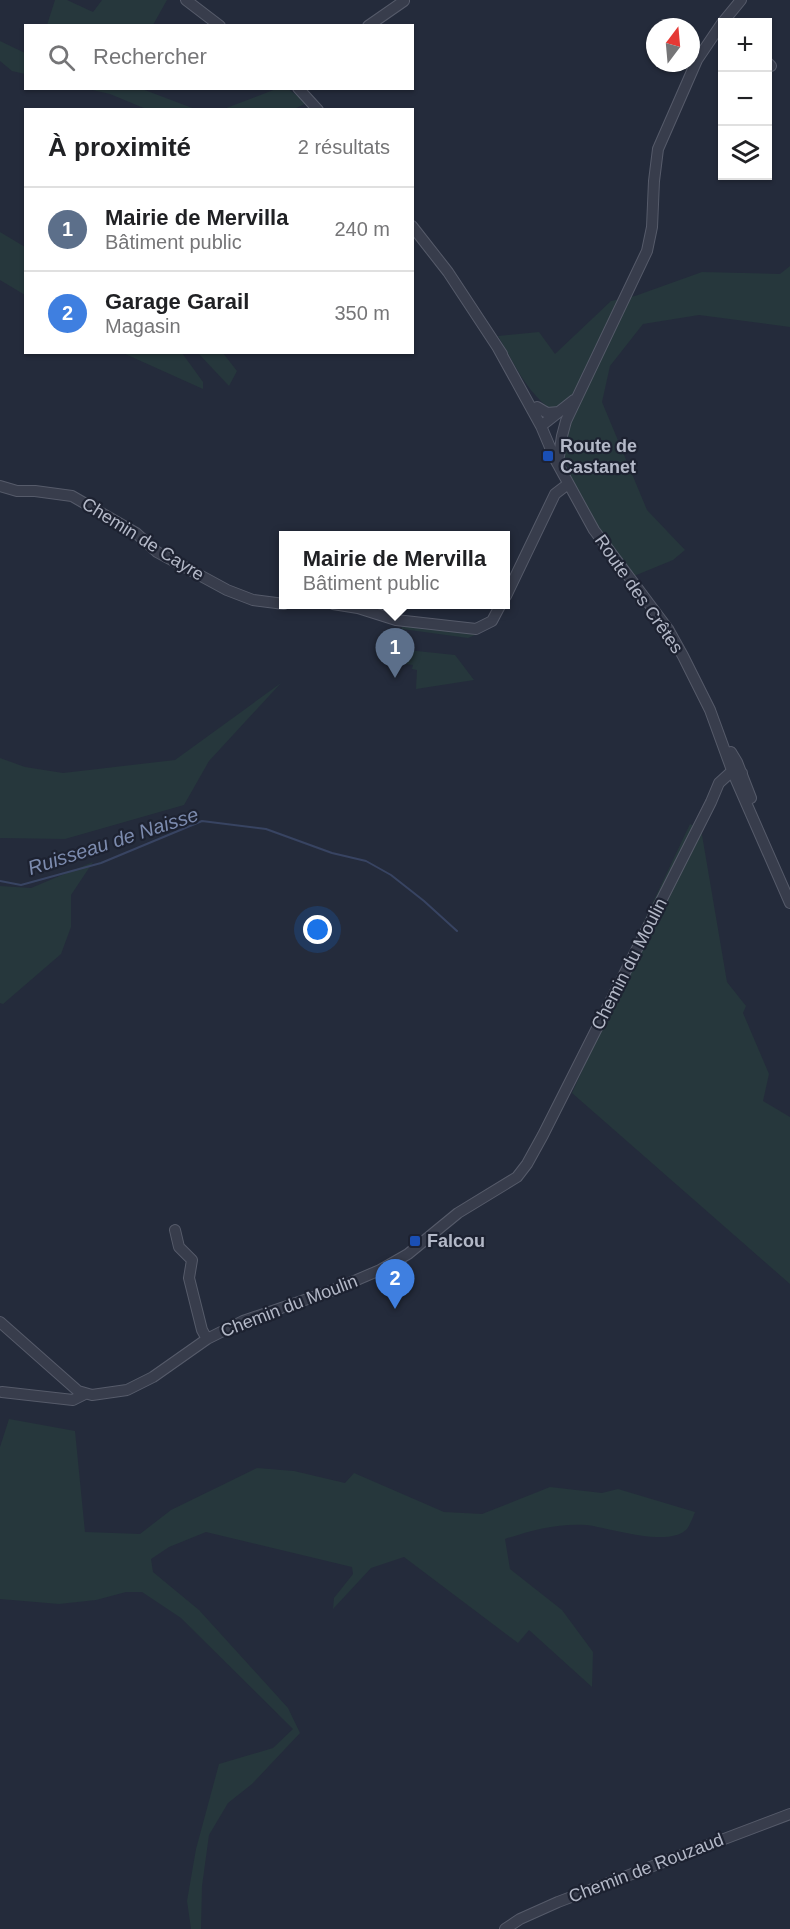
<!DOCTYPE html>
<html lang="fr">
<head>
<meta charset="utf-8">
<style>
	:root { --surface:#fff; --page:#f2f2f2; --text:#202124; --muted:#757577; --line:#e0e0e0; --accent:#515d82 }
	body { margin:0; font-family:Helvetica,sans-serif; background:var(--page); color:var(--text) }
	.controls { position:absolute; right:18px; top:18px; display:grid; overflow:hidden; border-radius:0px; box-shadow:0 2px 4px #0004 }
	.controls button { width:54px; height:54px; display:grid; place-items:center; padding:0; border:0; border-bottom:2px solid var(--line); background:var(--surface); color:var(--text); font:30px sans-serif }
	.compass { position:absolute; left:646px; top:18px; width:54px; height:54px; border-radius:50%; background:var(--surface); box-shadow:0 2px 4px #0004; rotate:16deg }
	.you { position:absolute; left:318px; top:930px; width:21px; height:21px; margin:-15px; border:4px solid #fff; border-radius:50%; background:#1a73e8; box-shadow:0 0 0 9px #1a73e833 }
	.badge { display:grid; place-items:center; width:39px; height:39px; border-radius:50%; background:var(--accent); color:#fff; font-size:20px; font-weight:700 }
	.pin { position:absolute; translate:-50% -50px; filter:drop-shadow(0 2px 3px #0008) }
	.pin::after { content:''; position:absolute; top:32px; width:21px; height:18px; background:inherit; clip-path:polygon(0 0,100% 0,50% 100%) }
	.popup { position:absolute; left:279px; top:531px; width:231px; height:78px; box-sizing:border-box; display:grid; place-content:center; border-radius:0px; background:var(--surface); filter:drop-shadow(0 2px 4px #0005); font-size:20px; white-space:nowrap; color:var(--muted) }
	.popup b { font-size:22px; color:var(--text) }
	.popup::after { content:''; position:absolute; left:50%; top:100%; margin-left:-12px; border:12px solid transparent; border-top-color:var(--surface) }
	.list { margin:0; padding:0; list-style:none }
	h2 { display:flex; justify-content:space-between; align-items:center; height:78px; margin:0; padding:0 24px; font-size:26px }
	h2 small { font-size:20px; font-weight:400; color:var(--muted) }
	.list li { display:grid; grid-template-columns:39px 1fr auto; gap:18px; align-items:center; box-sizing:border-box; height:84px; padding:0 24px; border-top:2px solid var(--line) }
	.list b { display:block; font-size:22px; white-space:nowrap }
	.list p { margin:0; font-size:20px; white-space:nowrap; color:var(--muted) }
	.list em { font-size:20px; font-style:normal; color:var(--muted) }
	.icon { flex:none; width:33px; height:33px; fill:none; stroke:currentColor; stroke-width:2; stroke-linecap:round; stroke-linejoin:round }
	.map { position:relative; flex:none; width:790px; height:1929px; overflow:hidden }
	.search { position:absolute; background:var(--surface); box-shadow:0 2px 4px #0004; left:24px; top:24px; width:390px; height:66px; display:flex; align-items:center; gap:15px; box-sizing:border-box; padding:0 21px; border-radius:0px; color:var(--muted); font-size:22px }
	.panel { position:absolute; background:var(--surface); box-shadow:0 2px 4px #0004; left:24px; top:108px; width:390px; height:246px; border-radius:0px }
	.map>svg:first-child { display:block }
</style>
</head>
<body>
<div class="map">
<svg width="790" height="1929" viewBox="0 0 790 1929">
	<rect width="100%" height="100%" fill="#242b3b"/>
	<!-- green -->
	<path fill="#26373c" d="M55 0H67L93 12 102 0H167L153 25H47Z
		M0 41 25 53V74L12 71 0 61Z
		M88 89H142L195 109H146L110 94Z
		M276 89H288L307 103 294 109 221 110Z
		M0 232 25 247V295L0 280Z
		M790 266V327L699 315 643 324 610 366 602 402 647 510 685 550 673 560 634 576 590 515 576 489 563 455 567 432 581 384C573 395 563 407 549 408 525 390 513 361 498 336L539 332 555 354 611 301 635 296 702 272 780 274Z
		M123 353H182L203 382V389Z
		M198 353H223L237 371 229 386Z
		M401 625 473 633 475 635 468 638 402 629Z
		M407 650 455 655 474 680 416 689 417 670 412 669 413 665 405 664Z
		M281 683 209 761 184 805 65 839 0 838V758L25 767 63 773 175 760Z
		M690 824 701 829 727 982 746 1006 743 1013 769 1074 763 1101 790 1117V1284L572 1093 613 1003 609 995Z
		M93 862 71 895V927L61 954 3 1004 0 1003V886L31 888Z
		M9 1419 75 1431 85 1532 140 1534 171 1510 257 1468 294 1471 345 1483 354 1473 444 1512 482 1514 550 1487 602 1493 618 1489 695 1512C693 1517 690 1525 687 1529 669 1548 610 1528 587 1525 559 1523 532 1530 505 1539L510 1569 562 1610 593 1652 592 1687 529 1630 518 1643 404 1557 371 1568 333 1609 334 1598 353 1574 352 1567 206 1532 169 1547 151 1559 153 1572 199 1610 288 1708 300 1733 252 1784 228 1803 209 1835 202 1886 201 1929H191L187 1901 196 1849 219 1764 273 1748 293 1729 181 1618 142 1592H126L96 1600 59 1604 0 1599V1447Z"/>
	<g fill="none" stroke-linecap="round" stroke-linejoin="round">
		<!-- stream -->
		<path stroke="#384462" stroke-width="2" d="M0 881 21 885 101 863 202 821 266 829 332 853 366 861 391 875 424 901 457 931"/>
		<defs>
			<path id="minor" d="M186 0 220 26
				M723 22 741 0
				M368 26 404 1
				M768 63 771 66
				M298 88 318 110
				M412 226 448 272 502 354
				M498 348 541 426 555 459 594 530 668 629 683 656 710 710 733 773 790 903
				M537 407 547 413 559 412
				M541 426 574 400
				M559 456 562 436 566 421 647 251 652 227 654 181 658 149 697 60 722 23
				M0 486 17 491H35L72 496 136 533 157 552 227 590 253 600 284 604
				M506 596 555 494 568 484
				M333 604 358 608 396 620 476 629 492 621 501 604
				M731 752 737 762 751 798
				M175 1230 179 1247 192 1260 189 1278 202 1330 207 1339
				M0 1322 78 1391 92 1395 127 1390 153 1377 207 1339 243 1321 331 1291 380 1270 408 1254 458 1213 517 1177 527 1164 543 1135 711 802 719 783 730 773H742
				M2 1392 73 1400 85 1394
				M505 1929 520 1919 558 1902 790 1814"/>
		</defs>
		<!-- minor casing -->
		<use href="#minor" stroke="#565b6a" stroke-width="12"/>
		<!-- minor -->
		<use href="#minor" stroke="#383d4c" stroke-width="10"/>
	</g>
	<!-- markers -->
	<g fill="#1a4fb4" stroke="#1d2231" stroke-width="2">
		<rect x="542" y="450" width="12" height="12" rx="3"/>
		<rect x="409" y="1235" width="12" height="12" rx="3"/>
	</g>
	<g text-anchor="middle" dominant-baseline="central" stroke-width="4.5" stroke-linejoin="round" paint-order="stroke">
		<!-- poi labels -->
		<g font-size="18" font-weight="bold" fill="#b3b8c7" stroke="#1d2231" text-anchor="start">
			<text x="560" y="446">Route de<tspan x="560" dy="21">Castanet</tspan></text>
			<text x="427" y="1241">Falcou</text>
		</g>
		<!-- street labels -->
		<g font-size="18" fill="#b3b8c7" stroke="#1d2231">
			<text transform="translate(143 539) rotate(32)">Chemin de Cayre</text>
			<text transform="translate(639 594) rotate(55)">Route des Crêtes</text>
			<text transform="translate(629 964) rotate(-63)">Chemin du Moulin</text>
			<text transform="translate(289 1306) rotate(-21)">Chemin du Moulin</text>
			<text transform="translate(646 1868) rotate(-21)">Chemin de Rouzaud</text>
		</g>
		<!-- water labels -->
		<g font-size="20" font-style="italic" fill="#7c8bae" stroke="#1d2231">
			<text transform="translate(113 841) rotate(-18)">Ruisseau de Naisse</text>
		</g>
	</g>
</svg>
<div class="controls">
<button>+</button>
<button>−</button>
<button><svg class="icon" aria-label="layers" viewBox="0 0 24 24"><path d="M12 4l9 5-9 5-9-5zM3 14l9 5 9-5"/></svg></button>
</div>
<svg class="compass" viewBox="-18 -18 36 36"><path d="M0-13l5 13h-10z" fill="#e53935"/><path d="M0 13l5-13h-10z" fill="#757577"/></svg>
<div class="you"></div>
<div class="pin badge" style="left:395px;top:678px;background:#5c6f8a">1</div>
<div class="popup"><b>Mairie de Mervilla</b>Bâtiment public</div>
<div class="pin badge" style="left:395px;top:1309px;background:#3f7fe0">2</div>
<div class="search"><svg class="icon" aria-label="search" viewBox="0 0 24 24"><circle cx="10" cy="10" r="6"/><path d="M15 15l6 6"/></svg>Rechercher</div>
<section class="panel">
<h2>À proximité<small>2 résultats</small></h2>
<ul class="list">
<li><span class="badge" style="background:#5c6f8a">1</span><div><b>Mairie de Mervilla</b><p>Bâtiment public</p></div><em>240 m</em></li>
<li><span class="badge" style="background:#3f7fe0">2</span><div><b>Garage Garail</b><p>Magasin</p></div><em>350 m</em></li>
</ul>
</section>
</div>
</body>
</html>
